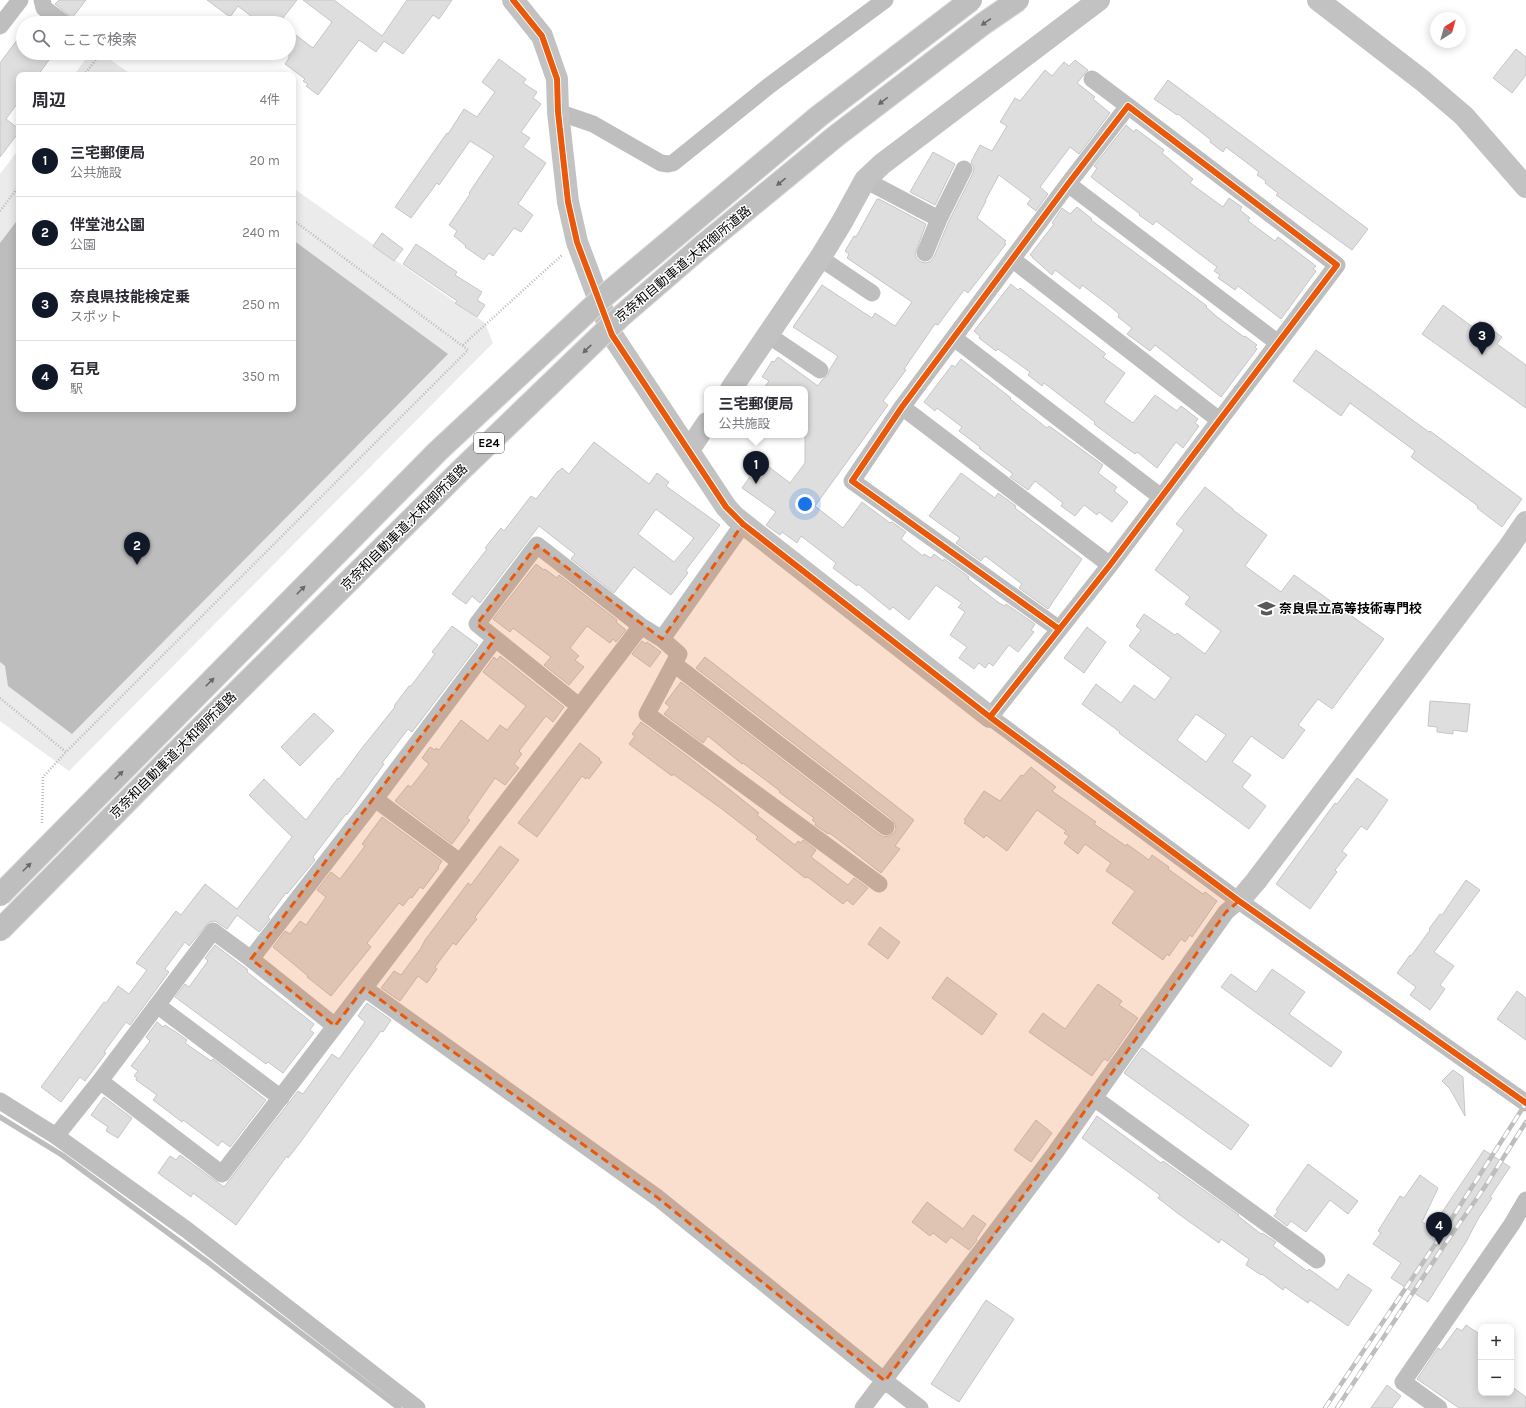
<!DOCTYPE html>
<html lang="ja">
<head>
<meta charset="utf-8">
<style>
	:root { --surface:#fff; --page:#f7f7f7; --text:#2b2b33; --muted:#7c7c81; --line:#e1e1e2; --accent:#111827 }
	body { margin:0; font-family:Karla,"Noto Sans JP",sans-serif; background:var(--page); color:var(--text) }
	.controls { position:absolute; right:12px; bottom:12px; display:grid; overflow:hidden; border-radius:8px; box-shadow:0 2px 10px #0003 }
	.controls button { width:36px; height:36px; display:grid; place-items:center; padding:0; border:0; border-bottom:1px solid var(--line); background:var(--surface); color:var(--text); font:20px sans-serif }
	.compass { position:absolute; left:1430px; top:12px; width:36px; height:36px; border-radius:50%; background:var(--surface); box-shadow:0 2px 10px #0003; rotate:37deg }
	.you { position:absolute; left:805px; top:504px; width:14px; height:14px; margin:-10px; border:3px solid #fff; border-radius:50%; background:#1a73e8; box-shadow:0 0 0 6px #1a73e833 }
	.badge { display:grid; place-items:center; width:26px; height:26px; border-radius:50%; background:var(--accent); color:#fff; font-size:13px; font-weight:700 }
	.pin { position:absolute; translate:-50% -33px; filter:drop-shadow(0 1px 2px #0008) }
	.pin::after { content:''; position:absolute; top:21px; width:14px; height:12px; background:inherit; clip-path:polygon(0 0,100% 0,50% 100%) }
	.popup { position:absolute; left:704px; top:386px; width:104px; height:52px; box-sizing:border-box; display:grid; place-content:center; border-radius:8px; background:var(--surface); filter:drop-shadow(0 1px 3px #0005); font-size:13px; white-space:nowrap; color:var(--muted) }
	.popup b { font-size:15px; color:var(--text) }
	.popup::after { content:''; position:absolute; left:50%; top:100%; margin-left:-8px; border:8px solid transparent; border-top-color:var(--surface) }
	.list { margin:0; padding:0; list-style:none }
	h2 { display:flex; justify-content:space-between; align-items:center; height:52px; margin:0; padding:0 16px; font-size:17px }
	h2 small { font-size:13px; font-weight:400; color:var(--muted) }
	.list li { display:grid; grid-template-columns:26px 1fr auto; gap:12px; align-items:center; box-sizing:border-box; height:72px; padding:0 16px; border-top:1px solid var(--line) }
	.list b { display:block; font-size:15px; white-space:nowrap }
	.list p { margin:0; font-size:13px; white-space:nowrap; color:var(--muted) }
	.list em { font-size:13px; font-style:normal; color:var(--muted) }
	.icon { flex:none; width:22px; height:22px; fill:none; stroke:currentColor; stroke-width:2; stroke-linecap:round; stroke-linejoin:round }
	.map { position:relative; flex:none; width:1526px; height:1408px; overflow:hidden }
	.search { position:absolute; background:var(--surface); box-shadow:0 2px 10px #0003; left:16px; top:16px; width:280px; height:44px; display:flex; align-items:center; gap:10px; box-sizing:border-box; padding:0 14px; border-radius:22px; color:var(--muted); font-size:15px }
	.panel { position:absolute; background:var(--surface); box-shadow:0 2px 10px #0003; left:16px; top:72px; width:280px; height:340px; border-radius:8px }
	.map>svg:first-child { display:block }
</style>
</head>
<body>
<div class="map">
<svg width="1526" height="1408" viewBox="0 0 1526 1408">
	<rect width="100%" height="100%" fill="#fff"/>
	<!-- green -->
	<path fill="#ebebeb" d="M90 53H101L132 75H74Z
		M19 149V409H293V188L485 323 493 343 69 771 0 721V174Z"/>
	<!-- water -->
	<path fill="#bdbdbd" d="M19 218V409H293V240L448 354 72 734 8 686 5 666 0 662V243Z"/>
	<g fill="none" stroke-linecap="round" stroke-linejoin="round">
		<!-- stream -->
		<path stroke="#bdbdbd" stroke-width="5.5" d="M0 1117 62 1155 209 1263 399 1408"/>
	</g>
	<!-- building -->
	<path fill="#dedede" stroke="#c6c6c6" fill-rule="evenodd" d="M59 0H86L72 18 55 4Z
		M207 0H297L279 23H260L238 6 230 17Z
		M303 0H334L382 36 407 0H452L439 19 433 15 403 54 384 41 376 52 359 40 318 95 306 86 308 84 303 81 305 79 285 64 289 58V30L313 48 332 22Z
		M23 32V53H54L38 75H19V101L6 119 19 129V132L0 157V63Z
		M1516 49 1526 57V75L1512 93 1493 78Z
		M499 59 526 79 523 83 537 92 533 98 541 104 521 132 530 138 523 147 546 163 518 204 533 215 521 232 514 228 493 256 489 253 484 260 465 247 466 246 454 236 457 231 449 225 470 194 469 193 494 156 470 141 439 185 437 183 411 218 395 207 447 133 448 134 464 109 477 117 495 92 482 82Z
		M1075 60 1088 70 1077 83 1095 97 1093 99 1110 113 1079 154 1070 147 1040 187 1048 194 1036 211 1027 204 1031 199 999 175 985 201H986L977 218 1006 241 1004 243 1006 244 968 293 964 290 938 325 935 324 904 369 906 370 883 401 888 405 815 506 843 528 862 502 890 523 892 522 906 532 901 539 923 556 924 554 931 558 934 554 943 561 944 559 969 577 968 579 999 603 1005 606 1006 604 1035 624 1031 630 1034 632 1018 652 1009 645 993 666 989 663 985 668 979 663 974 669 959 658 967 647 950 635 965 612 958 607 962 603 936 585 909 620 893 607 890 610 858 584 857 586 833 568 836 563 801 536 797 543 782 532 780 535 766 525 776 512 742 488 761 461 790 483 805 463V389H763L769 381 762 377 772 361 774 362 778 357 818 386 822 380 828 375 830 369 838 356 793 327 822 285 872 318 875 313 895 326 912 302 847 258 849 254 845 251 854 236 856 237 877 199H879L926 224 915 254 917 259 921 262 926 263 931 261 934 257 948 223 973 173 974 168 971 162 980 145 992 151 1007 126 1000 122 1015 98 1020 101 1045 70 1052 76 1064 62 1069 66Z
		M1168 80 1368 229 1352 250 1276 195 1278 193 1265 183 1266 181 1257 175 1259 172 1226 147 1223 152 1210 142 1211 140 1178 114 1177 115 1154 99Z
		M1126 125 1134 132 1136 129 1164 150 1162 153 1193 179 1190 183 1223 207 1229 198 1242 207 1240 210 1250 218 1248 221 1275 241 1278 237 1316 266 1313 269 1316 271 1281 319 1238 286 1235 290 1218 278 1220 275 1214 271 1217 267 1156 221 1153 225 1139 215 1140 214 1091 177 1097 168 1094 166Z
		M933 152 955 164 935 205 910 192Z
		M1077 207 1092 219 1091 220 1207 306 1206 307 1216 316 1244 337 1245 336 1257 345 1255 347 1257 349 1221 397 1155 345 1150 351 1127 334 1132 328 1118 317 1119 314 1111 307 1082 285 1080 289 1055 270 1052 275 1032 257V256L1030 255 1054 224 1052 223 1062 208 1070 214Z
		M382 233 403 249 394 261 373 246Z
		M416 244 457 272 455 275 482 292 477 300 485 305 477 317 455 303 457 301 403 264Z
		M1011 284 1018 290 1020 288 1106 354 1103 357 1125 373 1104 402 1133 423 1155 395 1177 411 1181 406 1198 419 1195 423 1199 426 1183 448 1176 442 1157 468 1137 452 1135 454 1110 436 1094 424 1095 422 1044 383 1042 386 1028 375 1030 372 998 349 996 351 979 338 980 336 974 331Z
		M1443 305 1474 328 1480 321 1502 337 1497 344 1526 365V408L1422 334Z
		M1316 350 1429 432 1430 431 1522 499 1502 527 1477 508 1478 506 1411 457 1415 451 1350 403 1341 416 1293 381Z
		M961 359 1011 398 1010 399 1047 428 1049 426 1103 465 1098 473 1117 487 1114 491 1128 502 1112 522 1099 512 1097 515 1084 505 1075 516 1061 506 1063 503 1035 481 1028 490 1010 477 1013 474 979 448 980 447 959 431 962 427 937 408 935 411 924 402 952 365 955 367Z
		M594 442 649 484 657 473 669 482 666 486 720 525 686 570 688 573 671 595 634 567 614 593 571 559 575 554 539 526 480 603 472 596 466 604 452 594 487 549 485 548 501 528 504 531 531 496 536 499 558 471H559L562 468 569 474ZM656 509 694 538 674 562 638 534Z
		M961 473 995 498 998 493 1016 506 1015 508 1082 559 1048 609 1019 588 1022 584 985 556 981 561 956 543 960 538 929 516Z
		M1205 487 1233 509V510L1267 535 1245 566 1281 592 1294 575 1384 639 1332 709 1318 699 1298 725 1305 730 1283 759 1251 736 1232 762 1251 775 1242 787 1266 806 1249 829 1119 733 1120 732 1082 704 1096 684 1121 703 1134 685 1155 700 1171 678 1129 646 1141 630 1136 626 1144 614 1175 635 1177 633 1205 654 1221 631 1185 604 1190 597 1155 570 1184 530 1176 524ZM1196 714 1226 735 1206 762 1177 740Z
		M536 564 544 570 545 569 557 578 559 575 617 620 616 622 626 630 616 642 613 639 610 643 587 626 570 648 579 656 575 660 584 667 569 685 544 665 551 657 513 628 510 632 493 619Z
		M452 626 478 645 412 732 408 729 382 763 384 764 347 815 346 814 313 857 315 860 287 894 286 893 268 917 270 919 259 932 237 915 227 929 215 921 209 922 189 946 185 942 165 969 169 972 130 1025 126 1022 104 1052 106 1053 85 1081 80 1077 61 1102 41 1087 104 1002 106 1003 118 986 129 994 147 970 136 963 176 911 181 915 205 884 237 909 292 837 249 795 264 779 306 820 338 778 339 779 362 748 395 707 394 706 409 686H411L435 654 432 652Z
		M1087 627 1106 642 1084 673 1064 658Z
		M642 641 646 644 647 642 661 652 650 667 632 654Z
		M500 656 564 707 553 722 546 716 542 721 519 751 522 754 514 764 519 768 505 785 495 778 467 818 470 820 452 844 395 801 408 785 411 787 429 764 422 758 430 747 435 750 436 748 439 750 461 720 488 741 500 725 507 730 526 706 483 672 494 657 497 660Z
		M705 657 914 820 895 846 900 849 881 873 835 837 829 833 828 834 815 825 816 823 812 820 814 818 779 792 780 791 743 763 742 764 708 736 703 743 664 714 670 707 665 703 681 682 880 835 884 837 889 836 894 833 896 829 895 824 892 819 696 668Z
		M1430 701 1470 704 1467 732 1453 730V734L1437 732V727L1428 726Z
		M314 713 334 731 300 766 281 747Z
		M641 722 691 759 734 793 759 813 757 815 795 845 798 841 801 843 803 840 816 850 811 857 848 885 854 878 868 888 853 905 847 900 843 904 809 878 806 877 805 878 756 839 758 837 722 809 673 774 672 776 629 744 635 736 632 734Z
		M580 743 600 759 599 760 602 762 589 779 587 777 586 779 582 776 537 837 518 823Z
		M1031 767 1056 787 1052 791 1096 822 1094 824 1126 846 1127 844 1149 860 1152 855 1169 867 1168 869 1203 894 1205 892 1217 901 1192 937 1190 935 1185 942 1181 939 1169 956 1167 954 1163 960 1112 923 1135 891 1106 871 1111 863 1085 844 1078 854 1064 843 1069 836 1064 833 1066 831 1037 810 1007 851 986 835 984 838 964 823 966 821 964 820 984 791 1000 801 1021 775 1023 776Z
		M1357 778 1388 800 1367 830 1361 826 1342 851 1347 855 1335 870 1337 872 1310 909 1276 884 1335 803 1337 804Z
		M382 817 442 861 438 867 439 868 423 889 420 887 412 898 410 897 403 906 399 903 367 943 371 947 331 996 307 977 308 976 273 947 285 931 290 934 300 921 306 925 326 897 317 890 331 872 340 879 365 846 362 844Z
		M500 846 519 860 475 917 477 919 467 931 456 945 453 943 435 967 437 969 427 983 418 976 400 1001 381 988 394 971 401 975 421 948 425 940 468 883 471 885Z
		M1466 880 1480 890 1434 952 1454 966 1440 985 1445 989 1430 1010 1410 995 1416 987 1397 973 1410 955 1411 956 1430 930 1429 929 1440 914 1442 915Z
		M880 927 900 942 888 959 868 944Z
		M215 945 248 970 247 972 314 1024 310 1030 314 1033 283 1073 268 1062 266 1064 175 997 185 984 189 987 208 961 205 958Z
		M1272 969 1305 992 1289 1014 1342 1052 1331 1067 1221 987 1231 974 1256 992Z
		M947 977 997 1014 982 1035 932 998Z
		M1098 984 1122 1001 1119 1005 1138 1018 1108 1061 1104 1059 1092 1076 1029 1032 1043 1013 1065 1029Z
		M1517 991 1526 998V1040L1497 1019Z
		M367 1003 391 1020 383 1032 381 1031 299 1144 288 1158 287 1156 236 1225 193 1193 191 1197 158 1173 170 1156 176 1160 180 1155 224 1187 298 1091 303 1094 332 1054 339 1059 365 1022 358 1016Z
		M157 1022 163 1027 165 1025 172 1030H173L187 1040 185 1043 211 1061 213 1059 266 1100 230 1147 222 1141 218 1146 183 1120 182 1122 153 1100 157 1095 136 1080 137 1078 134 1076 138 1071 131 1066 150 1041 146 1037Z
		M1142 1048 1249 1125 1231 1150 1124 1073Z
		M1453 1070 1463 1077 1465 1116 1450 1089 1442 1081Z
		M104 1097 132 1118 118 1138 106 1131 108 1127 91 1115Z
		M1097 1116 1161 1163 1163 1161 1239 1215 1238 1216 1261 1234 1262 1233 1276 1242 1273 1246 1307 1271 1309 1269 1338 1290 1348 1274 1372 1290 1348 1326 1310 1300 1308 1303 1285 1287 1283 1290 1262 1274 1261 1275 1246 1265 1249 1259 1221 1239 1219 1243 1180 1215 1158 1198 1160 1195 1082 1138Z
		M1036 1120 1052 1133 1031 1162 1014 1150Z
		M1484 1150 1510 1167 1490 1197 1492 1198 1478 1219 1466 1242 1428 1302 1391 1278 1401 1263 1373 1244 1381 1233 1378 1231 1400 1196 1404 1198 1420 1175 1438 1188 1422 1222 1432 1227Z
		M1308 1164 1358 1201 1348 1214 1330 1200 1306 1232 1291 1221 1287 1226 1274 1216 1278 1211 1276 1210Z
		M927 1202 963 1229 973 1215 986 1224 976 1239 977 1240 969 1250 951 1237 946 1243 933 1233 930 1236 912 1222Z
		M986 1300 1014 1319 959 1402 931 1384Z
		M1466 1325 1481 1335V1393H1511V1386L1526 1397V1408H1459L1417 1379 1438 1348 1441 1350 1457 1328 1462 1331Z
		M1387 1385 1401 1396 1392 1408H1371Z"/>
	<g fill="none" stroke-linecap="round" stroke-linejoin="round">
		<!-- path -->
		<path stroke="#b9b9b9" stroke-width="2.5" stroke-dasharray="1 2" stroke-linecap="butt" d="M84 75 101 53
			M0 211 19 186
			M463 345 562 255
			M0 698 66 752 468 350 293 220
			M42 823 43 777 66 752"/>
		<!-- street -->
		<path stroke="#bebebe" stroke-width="17" d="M42 0 44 8 64 23
			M0 26 20 0
			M1092 79 1128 106
			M558 112 593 124 661 163 668 164 673 163 770 85 885 0
			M865 180 939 219
			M1068 184 1278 343
			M925 253 939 219 964 169
			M820 258 872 293
			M1012 259 1219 420
			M768 335 820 370
			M954 338 1161 497
			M902 407 1110 565
			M1059 629 852 481 902 407 1068 184 1128 106 1337 265 1110 565 990 717 1239 901 1526 1103
			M662 639 679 654 647 714 879 884
			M674 664 886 827
			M579 706 477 624 537 545 641 626
			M375 799 460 862
			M251 959 375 799 495 639
			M364 988 658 1198 885 1381 920 1408
			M157 1005 281 1098
			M100 1081 222 1174 641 626 662 639 743 524
			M1094 1098 1317 1260
			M0 1101 56 1136 187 1230 417 1408
			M56 1136 100 1081 213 931 251 959 335 1026
			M863 1408 1055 1153 1226 912 1239 901
			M1439 1408 1403 1382 1512 1224 1526 1200"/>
		<!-- secondary -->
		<path stroke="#c2c2c2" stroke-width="22" d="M513 0 542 36 557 79 558 112 568 202 577 242 612 335 726 507 735 517 990 717
			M1318 0 1423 81 1464 116 1526 187
			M731 389 820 258 842 222 865 180 882 164 1099 0
			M689 450 707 423
			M1239 901 1256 881 1509 547 1526 522"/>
		<defs>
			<path id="rail" d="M1325 1408 1436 1243 1526 1103
				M1337 1408 1443 1247 1484 1188 1526 1122"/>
		</defs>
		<!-- rail casing -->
		<use href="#rail" stroke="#bebebe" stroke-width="4.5"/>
		<!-- rail -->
		<use href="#rail" stroke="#fff" stroke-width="3" stroke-dasharray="9" stroke-linecap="butt"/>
		<defs>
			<path id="highway-bridge" d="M0 895 438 451 602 298 819 116 971 0
				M0 930 166 762 461 470 620 317 700 248 836 136 983 24 1018 0"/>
		</defs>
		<!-- highway-bridge casing -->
		<use href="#highway-bridge" stroke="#dbdbdb" stroke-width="24" stroke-linecap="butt"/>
		<!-- highway-bridge -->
		<use href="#highway-bridge" stroke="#bebebe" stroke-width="22"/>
		<defs>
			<path id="cycleway" d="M513 0 542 36 557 79 558 112 568 202 577 242 612 335 726 507 743 524 990 717 1239 901 1526 1103
				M990 717 1110 565 1337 265 1128 106 1068 184 902 407 852 481 1059 629"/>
		</defs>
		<!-- cycleway casing -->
		<use href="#cycleway" stroke="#fff" stroke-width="8"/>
		<!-- cycleway -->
		<use href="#cycleway" stroke="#e8590c" stroke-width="6"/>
	</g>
	<!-- one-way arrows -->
	<defs><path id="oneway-solid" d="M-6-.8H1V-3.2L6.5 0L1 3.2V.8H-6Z"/></defs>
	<g fill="#686868">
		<use href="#oneway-solid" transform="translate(986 22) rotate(145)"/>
		<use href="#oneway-solid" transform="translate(883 101) rotate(143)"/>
		<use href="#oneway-solid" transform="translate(781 182) rotate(141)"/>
		<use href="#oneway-solid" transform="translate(587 349) rotate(136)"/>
		<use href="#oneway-solid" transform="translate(301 590) rotate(-45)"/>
		<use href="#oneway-solid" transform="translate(210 682) rotate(-45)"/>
		<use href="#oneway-solid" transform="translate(119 775) rotate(-45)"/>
		<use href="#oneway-solid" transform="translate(27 867) rotate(-45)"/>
	</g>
	<!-- marked area -->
	<path fill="#e8590c" fill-opacity="0.2" stroke="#e8590c" stroke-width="3" stroke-dasharray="8 5" stroke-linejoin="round" d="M743 524 990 717 1239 901 1226 912 1055 1153 885 1381 658 1198 364 988 335 1026 251 959 495 639 477 624 537 545 662 639Z"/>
	<!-- icons -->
	<defs>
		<symbol id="school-bare" viewBox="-9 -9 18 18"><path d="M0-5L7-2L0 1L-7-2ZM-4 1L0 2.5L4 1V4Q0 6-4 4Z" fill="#595959" stroke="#fff" stroke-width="2.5" paint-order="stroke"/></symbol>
	</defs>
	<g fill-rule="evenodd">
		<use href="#school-bare" x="1254" y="596" width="25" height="25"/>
	</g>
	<g text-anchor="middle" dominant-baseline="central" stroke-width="3" stroke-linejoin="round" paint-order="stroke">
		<!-- shield labels -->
		<rect fill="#fff" stroke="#4c4c4c" stroke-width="1" x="474" y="433" width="30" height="20" rx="3"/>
		<g font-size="12" font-weight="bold" fill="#000">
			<text x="489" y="443">E24</text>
		</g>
		<!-- street labels -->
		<g font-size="13" fill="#000" stroke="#fff">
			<text transform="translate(683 264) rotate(-40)">京奈和自動車道;大和御所道路</text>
			<text transform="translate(404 527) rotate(-45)">京奈和自動車道;大和御所道路</text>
			<text transform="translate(173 755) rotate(-45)">京奈和自動車道;大和御所道路</text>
		</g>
		<!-- poi labels -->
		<g font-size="13" font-weight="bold" fill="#000" stroke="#fff" text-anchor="start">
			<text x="1279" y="608">奈良県立高等技術専門校</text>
		</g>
	</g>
</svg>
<div class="controls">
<button>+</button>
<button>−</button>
</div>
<svg class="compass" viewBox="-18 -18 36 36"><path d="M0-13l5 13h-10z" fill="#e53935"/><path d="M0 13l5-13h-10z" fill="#7c7c81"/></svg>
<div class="you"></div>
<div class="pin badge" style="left:756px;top:484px">1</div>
<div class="popup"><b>三宅郵便局</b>公共施設</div>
<div class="pin badge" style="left:137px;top:565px">2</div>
<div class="pin badge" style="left:1482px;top:355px">3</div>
<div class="pin badge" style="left:1439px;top:1245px">4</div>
<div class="search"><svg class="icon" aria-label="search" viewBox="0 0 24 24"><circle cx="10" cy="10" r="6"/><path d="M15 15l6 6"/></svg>ここで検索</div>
<section class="panel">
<h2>周辺<small>4件</small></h2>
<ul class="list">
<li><span class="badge">1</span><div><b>三宅郵便局</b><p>公共施設</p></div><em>20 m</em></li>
<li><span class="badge">2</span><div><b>伴堂池公園</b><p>公園</p></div><em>240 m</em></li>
<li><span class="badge">3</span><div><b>奈良県技能検定乗</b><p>スポット</p></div><em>250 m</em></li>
<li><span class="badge">4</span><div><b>石見</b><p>駅</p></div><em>350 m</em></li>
</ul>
</section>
</div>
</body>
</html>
